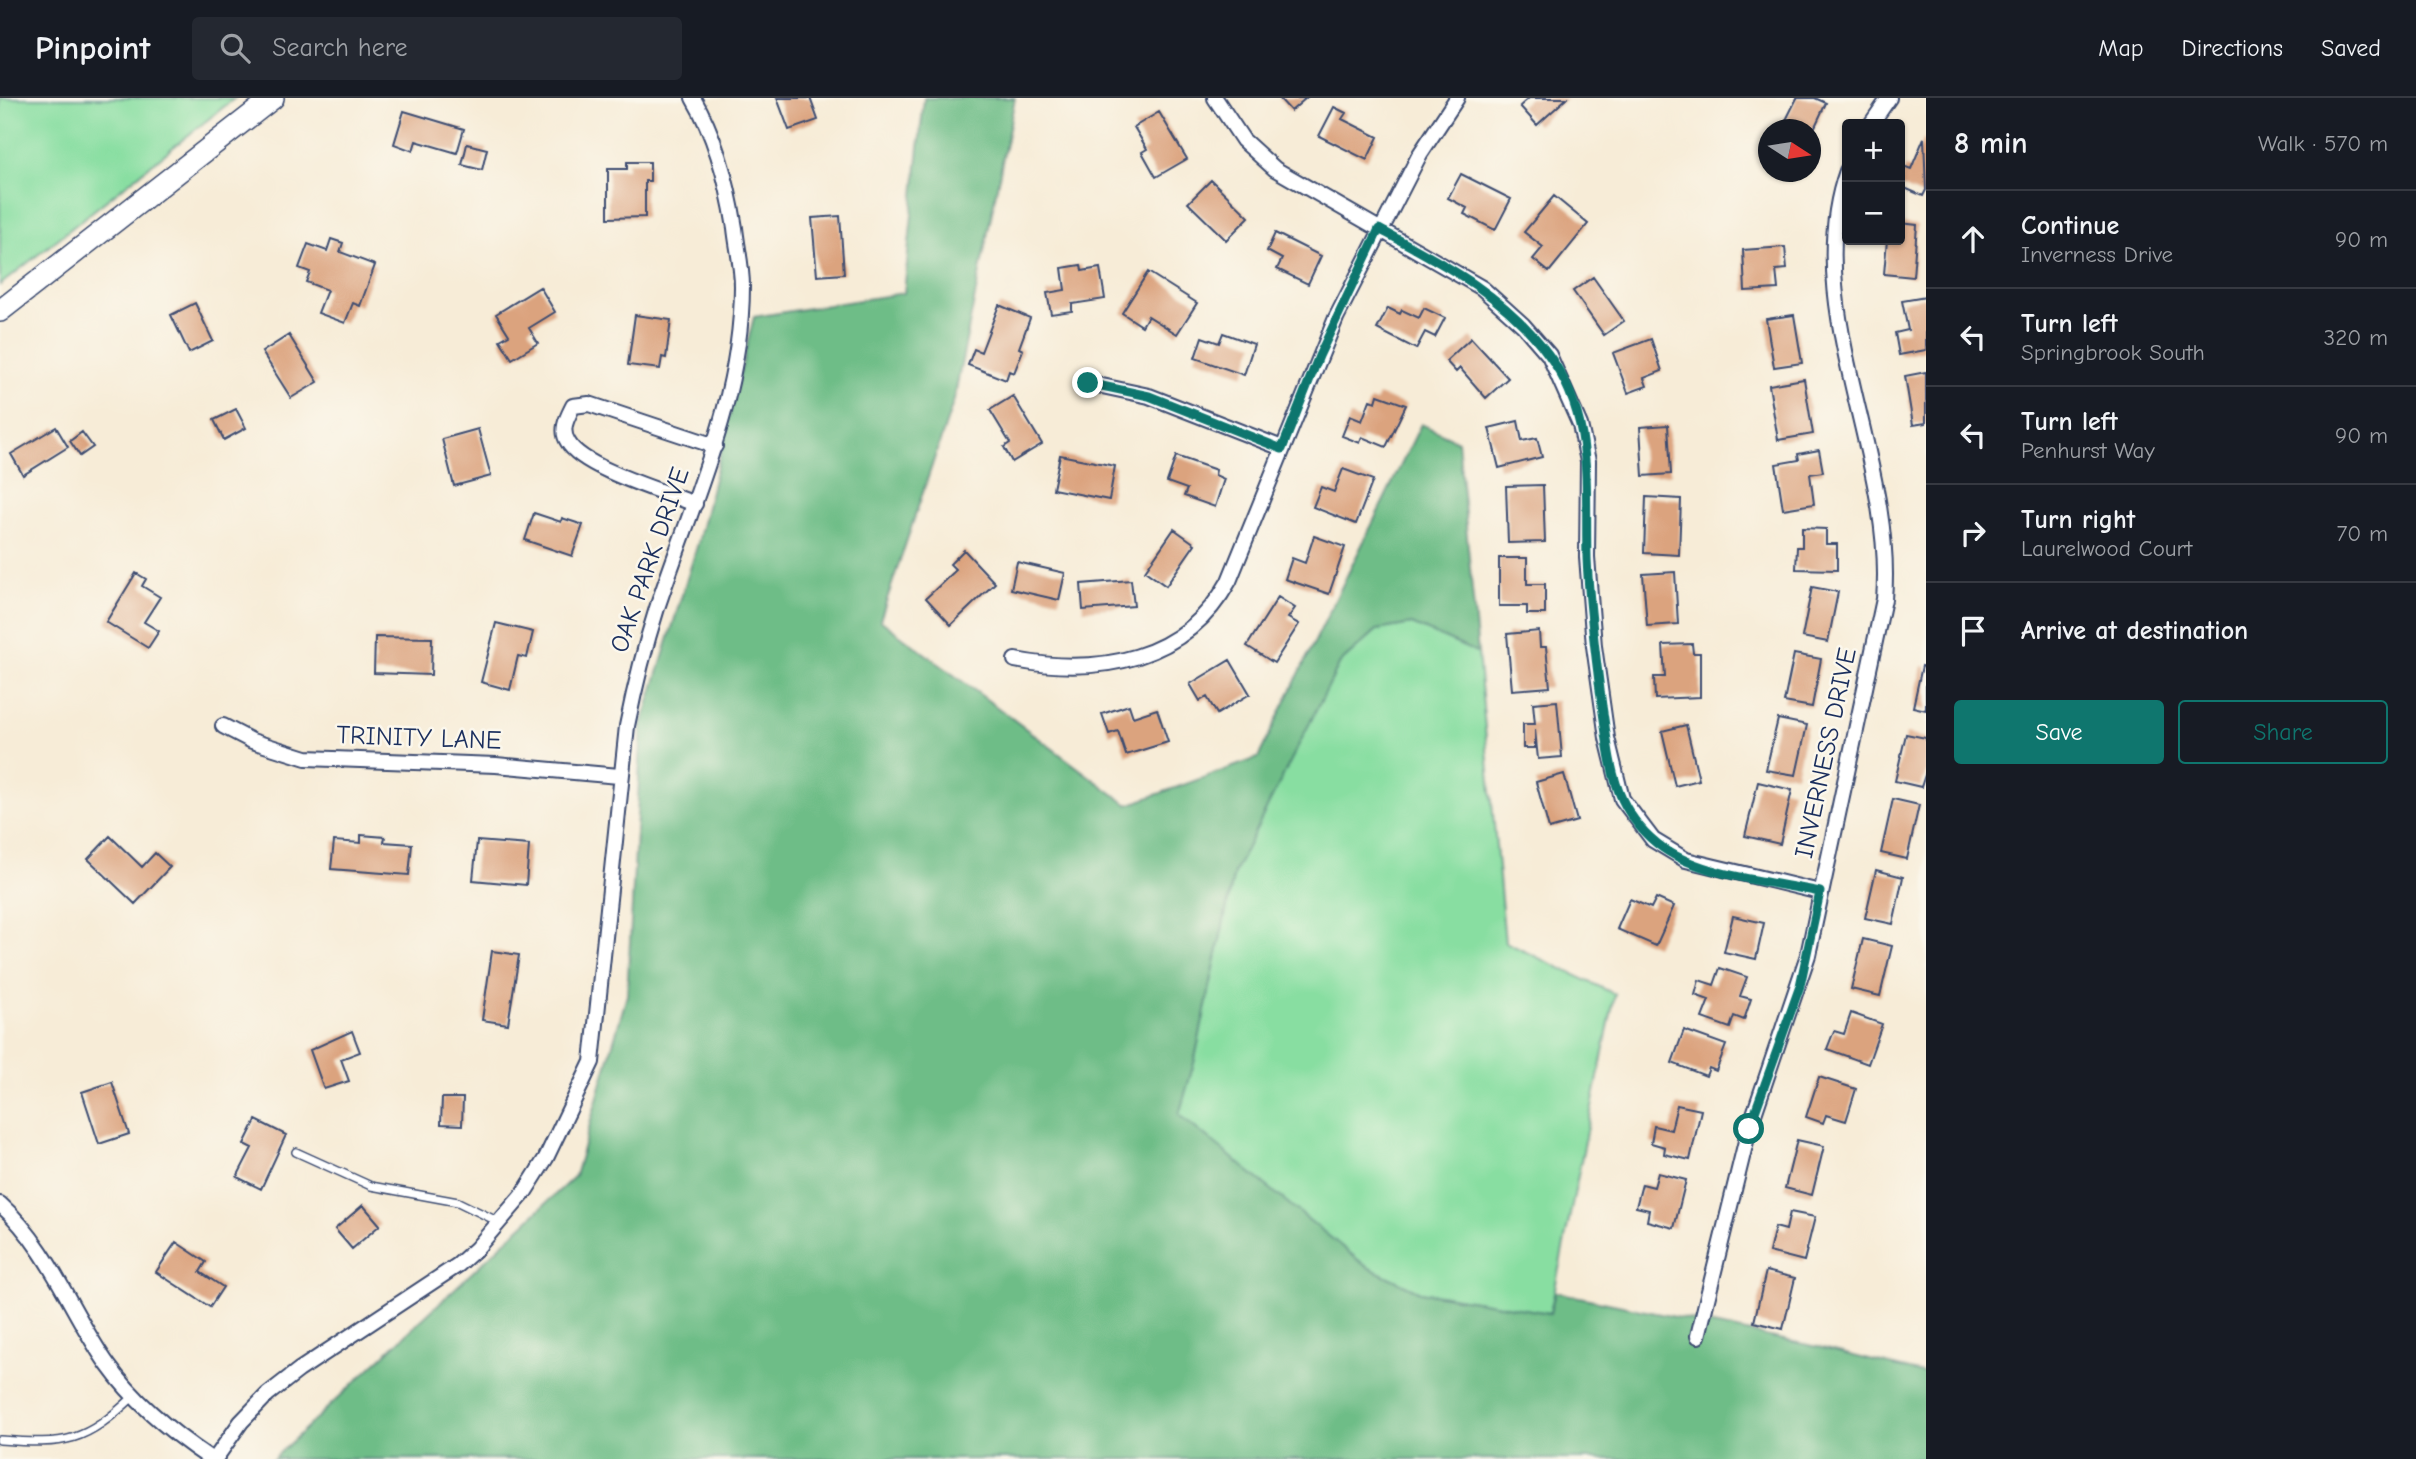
<!DOCTYPE html>
<html lang="en">
<head>
<meta charset="utf-8">
<style>
	:root { --surface:#171b24; --page:#242831; --text:#f1f3f6; --muted:#9ea1a6; --line:#363941; --accent:#0f766e }
	body { margin:0; font-family:"Comic Neue",sans-serif; background:var(--page); color:var(--text) }
	.controls { position:absolute; right:21px; top:21px; display:grid; overflow:hidden; border-radius:7px; box-shadow:0 2px 5px #0004 }
	.controls button { width:63px; height:63px; display:grid; place-items:center; padding:0; border:0; border-bottom:2px solid var(--line); background:var(--surface); color:var(--text); font:35px sans-serif }
	.compass { position:absolute; left:1758px; top:21px; width:63px; height:63px; border-radius:50%; background:var(--surface); box-shadow:0 2px 5px #0004; rotate:102deg }
	.stop { position:absolute; width:21px; height:21px; margin:-16px; border:5px solid #0f766e; border-radius:50%; background:#fff }
	.stop.end { background:#0f766e; border-color:#fff; box-shadow:0 2px 7px #0008 }
	.list { margin:0; padding:0; list-style:none }
	h2 { display:flex; justify-content:space-between; align-items:center; height:91px; margin:0; padding:0 28px; font-size:30px }
	h2 small { font-size:23px; font-weight:400; color:var(--muted) }
	.list li { display:grid; grid-template-columns:46px 1fr auto; gap:21px; align-items:center; box-sizing:border-box; height:98px; padding:0 28px; border-top:2px solid var(--line) }
	.list b { display:block; font-size:26px; white-space:nowrap }
	.list p { margin:0; font-size:23px; white-space:nowrap; color:var(--muted) }
	.list em { font-size:23px; font-style:normal; color:var(--muted) }
	.actions { display:flex; gap:14px; padding:21px 28px }
	.actions a { flex:1; padding:16px 0; border:2px solid var(--accent); border-radius:7px; text-align:center; font-size:24px; color:var(--accent) }
	.actions .main { background:var(--accent); color:#fff }
	.icon { flex:none; width:38px; height:38px; fill:none; stroke:currentColor; stroke-width:2; stroke-linecap:round; stroke-linejoin:round }
	.map { position:relative; flex:none; width:1926px; height:1361px; overflow:hidden }
	header { display:flex; align-items:center; gap:42px; box-sizing:border-box; height:98px; padding:0 35px; background:var(--surface); border-bottom:2px solid var(--line) }
	header strong { font-size:33px }
	nav { display:flex; gap:38px; margin-inline-start:auto; font-size:24px }
	.search { width:490px; height:63px; background:var(--page); display:flex; align-items:center; gap:18px; box-sizing:border-box; padding:0 24px; border-radius:7px; color:var(--muted); font-size:26px }
	main { display:flex }
	aside { flex:1; background:var(--surface) }
	.map>svg:first-child { display:block }
</style>
</head>
<body>
<header>
<strong>Pinpoint</strong>
<div class="search"><svg class="icon" aria-label="search" viewBox="0 0 24 24"><circle cx="10" cy="10" r="6"/><path d="M15 15l6 6"/></svg>Search here</div>
<nav><a>Map</a><a>Directions</a><a>Saved</a></nav>
</header>
<main>
<div class="map">
<svg width="1926" height="1361" viewBox="0 0 1926 1361">
	<rect width="100%" height="100%" fill="#fbf7ec"/>
	<filter id="ink" filterUnits="userSpaceOnUse"><feTurbulence type="fractalNoise" baseFrequency=".0143" numOctaves="2"/><feDisplacementMap in="SourceGraphic" scale="14" xChannelSelector="R" yChannelSelector="G"/><feConvolveMatrix kernelMatrix="1 2 1 2 8 2 1 2 1" color-interpolation-filters="sRGB"/></filter>
	<filter id="wash" filterUnits="userSpaceOnUse"><feTurbulence type="fractalNoise" baseFrequency=".00686" numOctaves="4" result="noise"/><feDisplacementMap in="SourceGraphic" scale="28" xChannelSelector="R" yChannelSelector="G"/><feGaussianBlur stdDeviation="1.57" result="paint"/><feColorMatrix in="noise" values="0 0 0 0 0 0 0 0 0 0 0 0 0 0 0 0 0 1.4 0 .05"/><feComposite in="paint" operator="in"/></filter>
	<g filter="url(#wash)">
		<rect width="100%" height="100%" fill="#f7ecd7"/>
		<!-- green -->
		<path fill="#88dea1" stroke="#528680" stroke-width="2" d="M0 0H235L0 187Z
			M1412 526 1478 555 1505 844 1615 896 1550 1215 1420 1194 1367 1169 1178 1017 1194 965 1234 775 1260 720 1340 565 1377 532Z"/>
		<!-- forest -->
		<path fill="#6ebd87" stroke="#447672" stroke-width="2" d="M924 0H1015L954 302 880 522 1128 707 1258 660 1421 326 1458 343 1478 555 1412 526 1377 532 1340 565 1234 775 1194 965 1179 1017 1367 1169 1420 1194 1550 1215 1555 1194 1818 1249 1926 1276V1361H273L575 1078 627 897 642 627 698 445 754 219 904 195Z"/>
		<g id="blocks">
			<!-- building -->
			<path fill="#dba37e" d="M777 0H810L818 22 789 32Z
				M1279 0H1306L1291 13Z
				M1529 0H1567L1537 27 1520 8Z
				M1797 0H1815L1826 5 1811 37V32H1781Z
				M1334 9 1346 15 1342 21 1378 39 1367 62 1319 38Z
				M404 13 464 31 457 55 416 43 413 53 394 46Z
				M1159 14 1187 61 1156 79 1142 54 1147 51 1134 29Z
				M1924 40 1926 92 1923 98 1900 88V84L1906 69 1911 71Z
				M467 46 487 51 482 72 462 67Z
				M627 64H650V83H645V119L608 120V71H627Z
				M1461 76 1511 101 1495 132 1464 116 1467 110 1448 100Z
				M1211 82 1249 119 1226 142 1188 105Z
				M1554 98 1588 126 1549 174 1533 161 1543 149 1524 134Z
				M840 118 844 176 817 178 812 120Z
				M1900 125 1917 127 1913 179 1884 176 1887 142H1900Z
				M1275 135 1321 158 1308 186 1277 171 1282 161 1267 153Z
				M331 141 343 145 340 154 375 167 360 208 353 205 345 225 318 215 327 192 306 184 310 174 299 170 308 146 327 153Z
				M1785 149 1787 171 1776 172 1778 191 1745 193 1743 152Z
				M1081 167 1082 173 1100 170 1105 201 1072 206V213L1051 216 1047 195 1065 192 1062 170Z
				M1148 174 1197 205 1177 236 1148 218 1142 228 1122 215Z
				M1593 179 1624 223 1604 237 1573 193Z
				M540 189 555 214 529 230 538 245 512 261 500 242 509 237 496 216Z
				M1926 199V252L1899 257 1895 235 1908 232 1902 203Z
				M195 205 213 243 189 255 171 217Z
				M999 207 1030 220 1019 250 1023 252 1014 275 1009 273 1006 282 968 267 974 251 981 254Z
				M1388 210 1400 216 1402 212 1419 220 1424 210 1445 220 1435 239 1425 234 1416 251 1377 231Z
				M635 217 671 222 666 260 662 259 660 271 628 267Z
				M1794 217 1802 265 1774 269 1766 221Z
				M1223 235 1254 246 1244 277 1195 260 1202 239 1219 245Z
				M289 237 318 284 291 300 262 254Z
				M1471 240 1508 280 1486 300 1460 270 1456 274 1446 263Z
				M1651 241 1662 273 1644 280 1647 288 1628 295 1613 255Z
				M1926 274V325L1913 327 1905 278Z
				M1804 281 1813 336 1778 342 1769 287Z
				M1378 297 1406 307 1386 349 1362 339 1360 345 1342 338 1350 318 1362 323 1370 302 1376 304Z
				M1013 298 1042 346 1012 364 1004 349 1010 345 990 312Z
				M236 311 246 330 224 342 214 322Z
				M1518 323 1522 343 1537 340 1542 359 1499 370 1489 330Z
				M1668 327 1671 376 1643 378 1640 329Z
				M56 329 68 349 23 377 11 356Z
				M478 331 491 378 454 388 442 341Z
				M82 334 93 349 80 358 70 343Z
				M1819 352 1823 374 1810 376 1814 406 1783 411 1776 366 1799 362 1798 356Z
				M1060 357 1115 368 1109 402 1053 391Z
				M1176 358 1216 372 1215 377 1224 381 1215 409 1184 398 1187 391 1167 384Z
				M1343 371 1373 382 1356 426 1313 409 1321 389 1334 394Z
				M1543 387 1545 444 1508 445 1506 388Z
				M1646 399 1681 401 1679 457 1644 455Z
				M534 415 561 424 562 420 583 427 572 458 525 442Z
				M1802 430 1826 431V446H1837V472L1796 471 1797 449H1802Z
				M1174 431 1195 446 1166 488 1145 473Z
				M1314 438 1345 449 1329 496 1285 481 1292 460 1305 465Z
				M964 452 995 485 951 527 926 500 956 472 950 466Z
				M1499 460H1527V486H1545V516H1527V508H1499Z
				M1017 464 1065 475 1059 502 1011 491Z
				M1675 474 1678 526 1647 528 1643 476Z
				M136 475 146 481 142 488 160 499 144 524 159 533 148 550 106 524Z
				M1131 482 1134 508 1083 512 1081 486Z
				M1812 489 1838 494 1828 544 1802 539Z
				M1278 499 1295 510 1288 520 1299 526 1274 565 1247 548Z
				M496 525 533 534 527 560 518 558 510 592 481 584Z
				M1539 533 1540 549H1546L1550 589 1512 592 1507 536Z
				M375 539 432 540 431 577 374 575Z
				M1692 546 1693 555H1700V599L1655 601 1654 579H1665L1663 547Z
				M1794 556 1821 561 1812 609 1784 604Z
				M1230 562 1250 596 1217 616 1207 599 1200 603 1190 586Z
				M1922 568 1926 569V612L1913 609Z
				M1557 603 1562 659 1538 661 1535 632V650H1523V626H1535L1533 605Z
				M1129 607 1133 619 1157 611 1168 644 1126 657 1118 633 1109 636 1102 616Z
				M1778 621 1807 627 1796 677 1766 672Z
				M1686 627 1699 682 1675 688 1662 633Z
				M1906 636 1926 640V674L1921 689 1895 683Z
				M1564 676 1577 723 1549 731 1536 684Z
				M1758 684 1792 692 1780 746 1745 738Z
				M1893 701 1919 707 1907 761 1881 755Z
				M361 737 385 739 384 744 412 746 409 777 331 771 334 743 361 745Z
				M110 738 142 769 155 755 170 769 135 806 88 761Z
				M477 743 529 747 526 787 473 782Z
				M1876 772 1903 779 1893 826 1865 820Z
				M1656 800 1674 808 1656 848 1617 831 1630 801 1651 810Z
				M1733 818 1764 825 1756 861 1724 854Z
				M1863 841 1892 848 1880 898 1851 891Z
				M492 853 519 857 508 926 482 922Z
				M1720 870 1747 879 1740 898 1751 901 1744 922 1734 918 1730 930 1702 920 1709 902 1695 897 1699 882 1714 887Z
				M1851 915 1882 926 1868 966 1827 951 1834 933 1844 936Z
				M1684 932 1726 947 1716 973 1709 970 1706 978 1672 965Z
				M352 933 360 954 341 961 349 983 324 991 310 952Z
				M1819 979 1856 991 1846 1023 1826 1017 1823 1025 1806 1019Z
				M112 984 129 1036 99 1046 82 994Z
				M442 1000H463L462 1027 441 1026Z
				M1677 1007 1701 1012 1690 1062 1664 1056 1665 1049 1651 1045 1654 1028 1671 1032Z
				M256 1022 286 1037 261 1091 237 1079 252 1050 244 1046Z
				M1797 1042 1824 1048 1812 1097 1785 1090Z
				M1658 1075 1686 1082 1674 1130 1647 1123 1649 1112 1636 1109 1642 1086 1654 1089Z
				M363 1107 380 1127 352 1151 335 1131Z
				M1790 1114 1815 1119 1804 1163 1769 1154 1775 1129 1786 1132Z
				M176 1144 206 1164 200 1174 223 1189 210 1209 156 1174Z
				M1766 1173 1795 1180 1783 1231 1754 1224Z"/>
		</g>
	</g>
	<g filter="url(#ink)">
		<use href="#blocks" fill-opacity="0" stroke="#3c4b70" stroke-width="2"/>
		<g fill="none" stroke-linecap="round" stroke-linejoin="round">
			<defs>
				<path id="lane" d="M296 1054 371 1088 458 1104 499 1124
					M0 1342C67 1347 84 1345 134 1298"/>
				<path id="street" d="M1215 0 1243 42 1275 71 1482 190 1523 227 1549 257 1580 327 1588 363 1587 459 1594 548 1607 640 1622 701 1653 742 1686 762 1820 794
					M1871 26 1889 0
					M1088 285 1149 298 1282 350
					M695 406C665 394 582 370 568 344 560 332 567 320 573 308L589 306 715 348
					M1015 562C1099 578 1185 563 1229 483L1336 220 1420 56 1457 0
					M223 628 252 643 306 660 496 667 619 678
					M0 1106C50 1151 70 1213 108 1267 135 1305 172 1335 211 1361
					M1698 1238 1749 1031 1808 857 1884 501C1896 362 1799 207 1847 73
					M215 1361 241 1324 268 1296 299 1272 458 1167 476 1151 524 1095 546 1060 592 964 627 628C635 588 645 548 657 510 692 404 742 302 742 188 742 169 737 149 735 130 728 86 716 39 693 0"/>
				<path id="secondary" d="M0 213 273 0"/>
			</defs>
			<!-- lane casing -->
			<use href="#lane" stroke="#3c4b70" stroke-width="10"/>
			<!-- street casing -->
			<use href="#street" stroke="#3c4b70" stroke-width="18"/>
			<!-- secondary casing -->
			<use href="#secondary" stroke="#3c4b70" stroke-width="24"/>
			<!-- lane -->
			<use href="#lane" stroke="#fff" stroke-width="7"/>
			<!-- street -->
			<use href="#street" stroke="#fff" stroke-width="14"/>
			<!-- secondary -->
			<use href="#secondary" stroke="#fff" stroke-width="21"/>
		</g>
	</g>
	<g fill="none" stroke-linecap="round" stroke-linejoin="round" filter="url(#ink)">
		<!-- route -->
		<path stroke="#0f766e" stroke-width="9" d="M1088 285 1149 298 1282 351 1319 258 1379 131C1442 165 1505 197 1548 256 1595 319 1585 388 1587 460 1589 510 1596 559 1602 608 1607 638 1609 673 1622 701 1631 720 1646 738 1663 750 1702 778 1773 784 1820 794L1800 888 1749 1031"/>
	</g>
	<g text-anchor="middle" dominant-baseline="central" stroke-width="5" stroke-linejoin="round" paint-order="stroke">
		<!-- street labels -->
		<g font-size="26" fill="#1b2f5e" stroke="#fbf7ec">
			<text transform="translate(650 462) rotate(-71)">OAK PARK DRIVE</text>
			<text transform="translate(419 640) rotate(2)">TRINITY LANE</text>
			<text transform="translate(1826 655) rotate(-78)">INVERNESS DRIVE</text>
		</g>
	</g>
</svg>
<div class="controls">
<button>+</button>
<button>−</button>
</div>
<svg class="compass" viewBox="-18 -18 36 36"><path d="M0-13l5 13h-10z" fill="#e53935"/><path d="M0 13l5-13h-10z" fill="#9ea1a6"/></svg>
<div class="stop" style="left:1749px;top:1031px"></div>
<div class="stop end" style="left:1088px;top:285px"></div>
</div>
<aside>
<h2>8 min<small>Walk · 570 m</small></h2>
<ul class="list">
<li><svg class="icon" aria-label="ahead" viewBox="0 0 24 24"><path d="M12 20V5M6 11l6-6 6 6"/></svg><div><b>Continue</b><p>Inverness Drive</p></div><em>90 m</em></li>
<li><svg class="icon" aria-label="left" viewBox="0 0 24 24"><path d="M17 20v-9H6M10 6l-5 5 5 5"/></svg><div><b>Turn left</b><p>Springbrook South</p></div><em>320 m</em></li>
<li><svg class="icon" aria-label="left" viewBox="0 0 24 24"><path d="M17 20v-9H6M10 6l-5 5 5 5"/></svg><div><b>Turn left</b><p>Penhurst Way</p></div><em>90 m</em></li>
<li><svg class="icon" aria-label="right" viewBox="0 0 24 24"><path d="M7 20v-9h11M14 6l5 5-5 5"/></svg><div><b>Turn right</b><p>Laurelwood Court</p></div><em>70 m</em></li>
<li><svg class="icon" aria-label="arrive" viewBox="0 0 24 24"><path d="M6 21V4h12l-3 4 3 4H6"/></svg><div><b>Arrive at destination</b></div></li>
</ul>
<div class="actions"><a class="main">Save</a><a>Share</a></div>
</aside>
</main>
</body>
</html>
